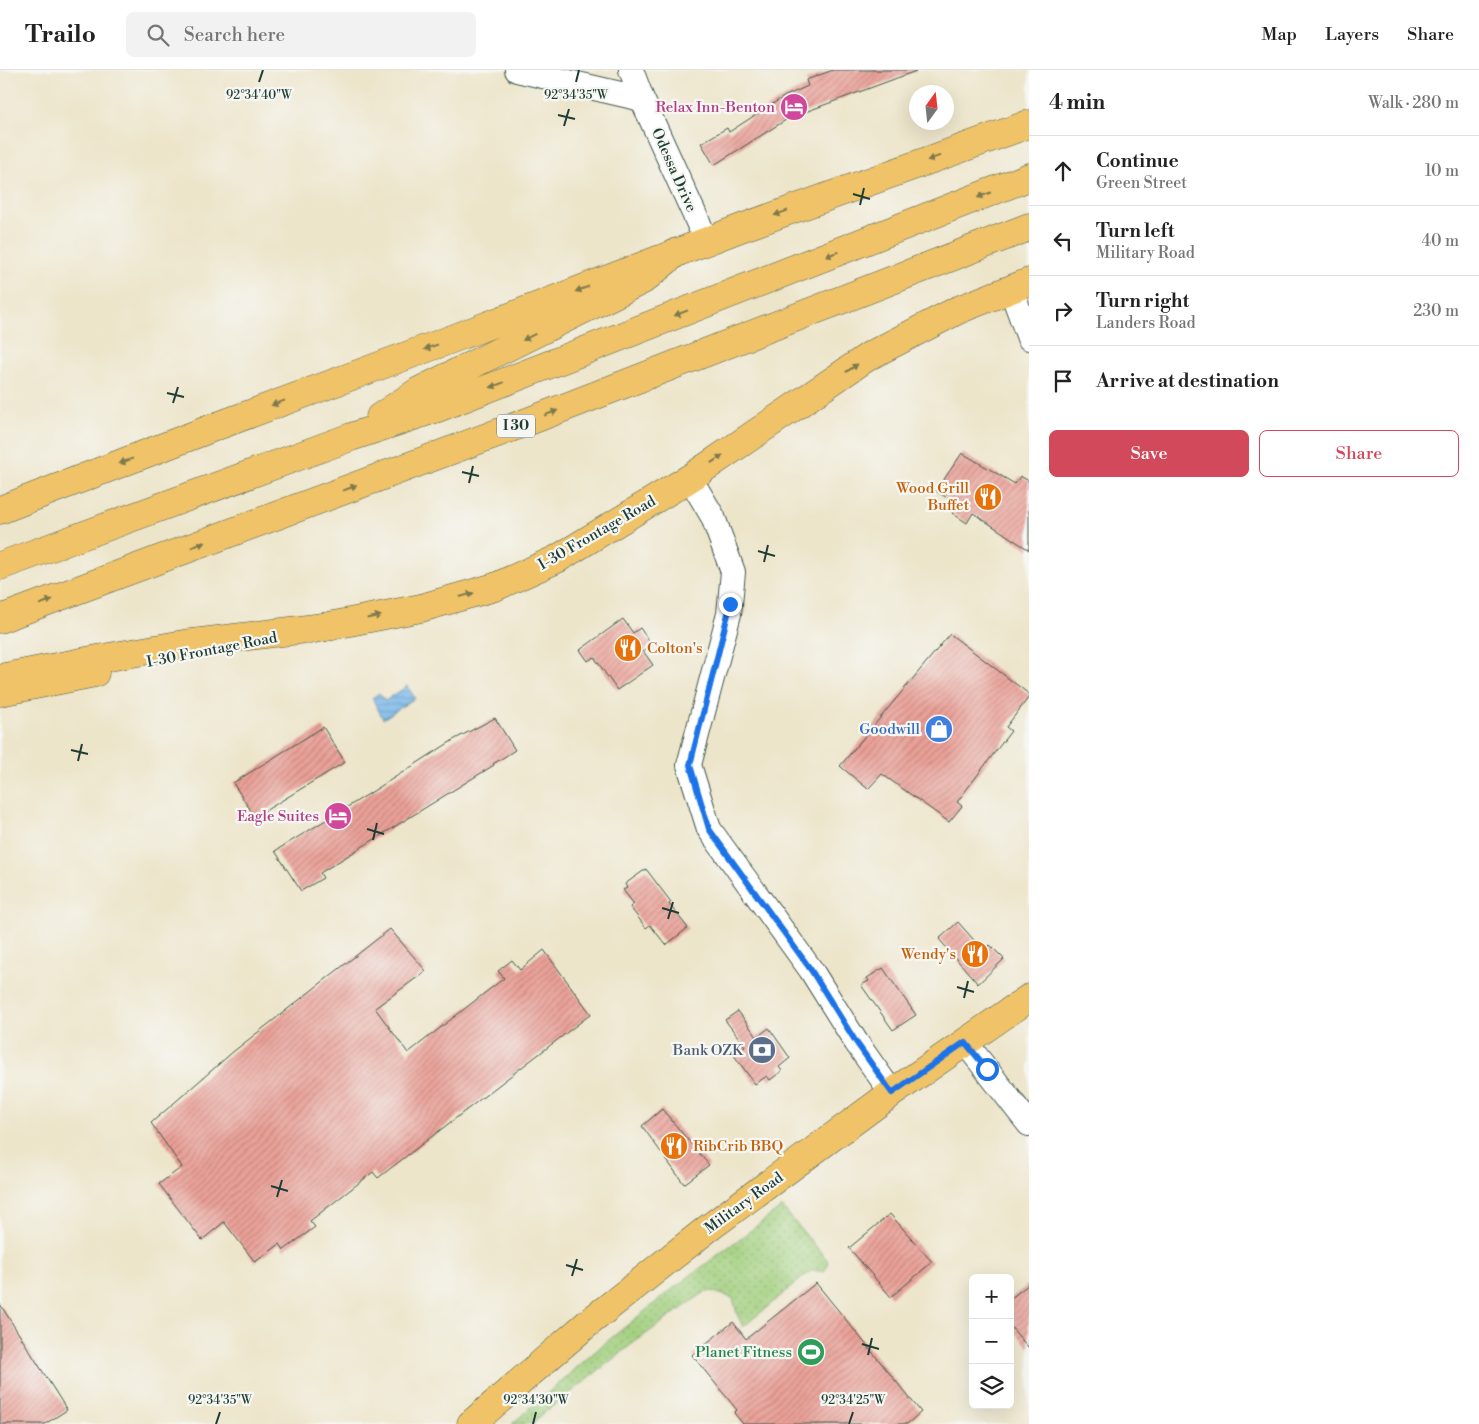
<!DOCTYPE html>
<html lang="en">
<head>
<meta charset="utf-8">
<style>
	:root { --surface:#fff; --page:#f2f2f2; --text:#222; --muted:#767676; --line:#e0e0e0; --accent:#d1495b }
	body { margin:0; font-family:"Libre Bodoni",serif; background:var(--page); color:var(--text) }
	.controls { position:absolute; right:15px; bottom:15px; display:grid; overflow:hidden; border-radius:8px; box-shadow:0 5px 20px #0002 }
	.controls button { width:45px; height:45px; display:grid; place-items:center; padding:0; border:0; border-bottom:1px solid var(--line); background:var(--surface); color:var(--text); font:25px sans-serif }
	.compass { position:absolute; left:909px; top:15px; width:45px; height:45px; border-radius:50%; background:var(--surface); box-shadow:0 5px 20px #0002; rotate:15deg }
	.stop { position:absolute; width:15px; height:15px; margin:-11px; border:4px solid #1a73e8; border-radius:50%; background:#fff }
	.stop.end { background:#1a73e8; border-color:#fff; box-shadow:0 1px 5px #0008 }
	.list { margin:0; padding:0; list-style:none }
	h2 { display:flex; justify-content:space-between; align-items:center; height:65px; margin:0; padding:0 20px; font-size:21px }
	h2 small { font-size:16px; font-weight:400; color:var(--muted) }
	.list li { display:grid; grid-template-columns:32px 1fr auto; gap:15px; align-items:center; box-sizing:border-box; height:70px; padding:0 20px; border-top:1px solid var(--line) }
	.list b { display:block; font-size:19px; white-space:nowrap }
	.list p { margin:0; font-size:16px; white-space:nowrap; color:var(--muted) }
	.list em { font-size:16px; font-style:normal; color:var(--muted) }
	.actions { display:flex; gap:10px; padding:15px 20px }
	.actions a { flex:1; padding:11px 0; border:1px solid var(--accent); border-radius:8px; text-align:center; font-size:18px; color:var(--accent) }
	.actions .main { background:var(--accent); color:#fff }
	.icon { flex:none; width:28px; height:28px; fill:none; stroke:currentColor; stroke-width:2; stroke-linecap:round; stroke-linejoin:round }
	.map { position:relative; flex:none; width:1029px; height:1354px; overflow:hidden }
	header { display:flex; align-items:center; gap:30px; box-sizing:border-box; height:70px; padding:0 25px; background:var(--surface); border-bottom:1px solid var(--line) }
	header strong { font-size:24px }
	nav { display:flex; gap:28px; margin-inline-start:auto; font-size:18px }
	.search { width:350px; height:45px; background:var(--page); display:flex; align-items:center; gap:12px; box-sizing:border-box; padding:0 18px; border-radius:8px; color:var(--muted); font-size:19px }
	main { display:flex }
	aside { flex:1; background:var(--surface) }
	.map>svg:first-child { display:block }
</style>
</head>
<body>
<header>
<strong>Trailo</strong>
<div class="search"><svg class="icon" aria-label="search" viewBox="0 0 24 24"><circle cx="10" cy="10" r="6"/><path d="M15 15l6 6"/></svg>Search here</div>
<nav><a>Map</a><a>Layers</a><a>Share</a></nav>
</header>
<main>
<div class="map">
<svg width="1029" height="1354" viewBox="0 0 1029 1354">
	<defs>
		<pattern id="grass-dots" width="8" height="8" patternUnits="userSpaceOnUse" patternTransform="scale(1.25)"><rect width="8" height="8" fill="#a1cf7d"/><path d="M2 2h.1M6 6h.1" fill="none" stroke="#83a967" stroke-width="1.8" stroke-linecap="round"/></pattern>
		<pattern id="water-rules" width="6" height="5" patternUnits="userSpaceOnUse" patternTransform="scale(1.25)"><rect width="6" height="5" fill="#76b6ea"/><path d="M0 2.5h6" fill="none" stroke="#6095be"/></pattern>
		<pattern id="building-hatch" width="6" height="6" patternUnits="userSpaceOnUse" patternTransform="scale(1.25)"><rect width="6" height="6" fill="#eba198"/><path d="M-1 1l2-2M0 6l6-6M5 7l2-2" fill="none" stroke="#be847d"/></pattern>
	</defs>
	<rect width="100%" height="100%" fill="#f6f6f2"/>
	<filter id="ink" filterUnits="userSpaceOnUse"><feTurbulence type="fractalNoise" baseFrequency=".02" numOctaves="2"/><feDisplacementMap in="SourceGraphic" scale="10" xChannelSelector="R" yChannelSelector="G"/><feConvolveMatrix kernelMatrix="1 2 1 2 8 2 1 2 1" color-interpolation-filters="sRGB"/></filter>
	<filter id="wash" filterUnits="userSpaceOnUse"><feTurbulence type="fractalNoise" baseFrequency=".0096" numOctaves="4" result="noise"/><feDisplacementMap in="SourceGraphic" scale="20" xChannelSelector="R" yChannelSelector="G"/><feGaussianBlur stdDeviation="1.12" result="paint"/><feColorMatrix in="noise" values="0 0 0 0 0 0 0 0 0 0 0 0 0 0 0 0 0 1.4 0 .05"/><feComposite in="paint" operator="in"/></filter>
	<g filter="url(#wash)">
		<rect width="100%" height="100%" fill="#ede5ca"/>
		<!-- grass -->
		<path fill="url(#grass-dots)" stroke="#608658" d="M782 1137 829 1192 824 1202 812 1200 743 1257 737 1244 733 1228 711 1221 702 1224 632 1274 534 1351V1354H512L605 1273 675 1217Z"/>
		<!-- water -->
		<path fill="url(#water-rules)" stroke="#4a7a8f" d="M407 616 415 628 383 649 372 628 379 623 385 631Z"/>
		<g id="blocks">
			<!-- building -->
			<path fill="url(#building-hatch)" d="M833 0H915L916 1 789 48 714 95 701 73 727 58 729 62 785 26 808 16 806 10Z
				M962 383 1015 414 1020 406 1029 411V480L973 443 967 453 952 443 957 434 936 421Z
				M623 549 633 563 640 558 652 575 643 581 653 595 617 620 594 587 588 591 580 580Z
				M950 564 1029 624V627L1006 657 1011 661 957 732 962 736 949 752 882 704 868 719 840 696Z
				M495 648 515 680 493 694 494 695 320 803 323 808 301 821 275 781 367 725 455 669Z
				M323 657 345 692 255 747 233 713Z
				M646 799 671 832 669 834 688 858 666 875 650 855 646 858 630 837 634 834 623 820 627 818 625 814Z
				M958 852 980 877 982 875 985 879 990 875 1004 889 978 914 939 869Z
				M390 859 426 901 375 938 408 983 504 908 498 901 512 890 520 900 544 880 591 944 378 1108 373 1102 310 1151 315 1157 284 1180 280 1174 255 1192 224 1152 202 1170 159 1114 182 1097 151 1053 234 981Z
				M883 898 916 945 893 960 861 915 869 911 867 908Z
				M738 941 757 967 769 958 790 988 779 997 782 1001 770 1010 767 1006 755 1014 733 984 745 976 725 950Z
				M662 1039 709 1095 684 1114 642 1056Z
				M890 1144 932 1192 891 1227 849 1178Z
				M816 1213 921 1342 907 1354H743L734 1343 737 1340 692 1285 733 1252 746 1269Z
				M1029 1214V1278L1010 1256V1229Z
				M0 1234 67 1340 45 1354H0Z"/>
		</g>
	</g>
	<g filter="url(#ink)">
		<use href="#blocks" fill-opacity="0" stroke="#3e564a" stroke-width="1"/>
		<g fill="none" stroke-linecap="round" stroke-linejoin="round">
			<defs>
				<path id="minor" d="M517 0 642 29
					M631 0 642 29 707 172
					M1011 219 1029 268
					M690 408 713 447 733 502 729 544 689 695 709 759 811 900 856 972 892 1023
					M965 972 1029 1054"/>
				<path id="major" d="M0 440 220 355 452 269 741 158 1029 54
					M309 560 421 538 495 517 557 489 690 408 869 286 958 240 1029 212
					M0 622 95 603
					M471 1354 587 1254 706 1160 892 1023 1029 928"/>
				<path id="highway" d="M380 347 419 321 643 210 677 182
					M0 496 351 367 438 338 1029 107
					M0 549 527 352 1029 157
					M0 608 92 590 184 574 332 556"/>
			</defs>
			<!-- minor casing -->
			<use href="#minor" stroke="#3e564a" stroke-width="26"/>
			<!-- major casing -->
			<use href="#major" stroke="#3e564a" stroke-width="29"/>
			<!-- highway casing -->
			<use href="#highway" stroke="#3e564a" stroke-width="29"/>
			<!-- minor -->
			<use href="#minor" stroke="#fff" stroke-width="24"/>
			<!-- major -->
			<use href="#major" stroke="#f1c369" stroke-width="28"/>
			<!-- highway -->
			<use href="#highway" stroke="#f1c369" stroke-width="28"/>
		</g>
		<!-- one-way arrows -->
		<defs><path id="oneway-solid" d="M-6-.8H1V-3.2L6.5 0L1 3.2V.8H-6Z" transform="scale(1.25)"/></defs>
		<g fill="#7d794c">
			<use href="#oneway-solid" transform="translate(934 88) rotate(160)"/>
			<use href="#oneway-solid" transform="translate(984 125) rotate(159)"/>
			<use href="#oneway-solid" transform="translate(781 143) rotate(160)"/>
			<use href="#oneway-solid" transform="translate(832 184) rotate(159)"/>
			<use href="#oneway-solid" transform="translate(582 219) rotate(159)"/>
			<use href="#oneway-solid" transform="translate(681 243) rotate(159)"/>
			<use href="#oneway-solid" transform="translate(529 267) rotate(153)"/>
			<use href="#oneway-solid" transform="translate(431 277) rotate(160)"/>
			<use href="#oneway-solid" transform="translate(852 298) rotate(-34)"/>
			<use href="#oneway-solid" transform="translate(497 315) rotate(159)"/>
			<use href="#oneway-solid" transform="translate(278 333) rotate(160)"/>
			<use href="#oneway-solid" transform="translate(551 343) rotate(-21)"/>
			<use href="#oneway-solid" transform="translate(717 389) rotate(-34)"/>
			<use href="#oneway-solid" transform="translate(126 391) rotate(159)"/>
			<use href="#oneway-solid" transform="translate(350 418) rotate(-21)"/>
			<use href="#oneway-solid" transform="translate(198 475) rotate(-21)"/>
			<use href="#oneway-solid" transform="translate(467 525) rotate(-16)"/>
			<use href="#oneway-solid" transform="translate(46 532) rotate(-21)"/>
			<use href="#oneway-solid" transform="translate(374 547) rotate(-11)"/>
		</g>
	</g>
	<g fill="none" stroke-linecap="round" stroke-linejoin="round" filter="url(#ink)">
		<!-- route -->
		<path stroke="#1a73e8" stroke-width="6" d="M730 534 728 544 690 695 709 759 811 900 856 972 892 1023 965 972 987 999"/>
	</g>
	<!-- ticks -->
	<path fill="none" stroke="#1f3d34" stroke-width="2" d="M259 12 263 0M576 12 579 0M558 45 575 49M564 56 569 39M853 124 870 129M860 135 864 118M167 323 184 327M173 333 178 317M462 402 479 406M469 413 473 396M758 481 775 486M764 492 768 475M71 680 88 684M78 691 82 674M367 759 384 764M373 770 377 753M662 838 679 843M668 849 673 832M957 917 974 922M964 928 968 911M271 1116 288 1121M277 1127 282 1110M566 1195 583 1200M572 1206 577 1189M862 1274 879 1279M868 1285 872 1268M216 1354 220 1342M533 1354 536 1342M849 1354 853 1342"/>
	<!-- icons -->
	<defs>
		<symbol id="hotel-disc" viewBox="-11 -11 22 22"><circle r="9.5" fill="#d1479c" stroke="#f6f6f2"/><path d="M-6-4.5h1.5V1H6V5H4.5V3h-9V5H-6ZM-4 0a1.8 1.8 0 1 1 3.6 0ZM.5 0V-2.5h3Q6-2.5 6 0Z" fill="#fff"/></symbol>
		<symbol id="restaurant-disc" viewBox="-11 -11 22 22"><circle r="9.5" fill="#e8710a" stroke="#f6f6f2"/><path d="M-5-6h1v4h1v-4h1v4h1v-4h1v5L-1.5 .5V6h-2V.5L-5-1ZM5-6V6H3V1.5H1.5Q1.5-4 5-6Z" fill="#fff"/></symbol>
		<symbol id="shop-disc" viewBox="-11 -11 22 22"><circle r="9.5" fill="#3f7fe0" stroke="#f6f6f2"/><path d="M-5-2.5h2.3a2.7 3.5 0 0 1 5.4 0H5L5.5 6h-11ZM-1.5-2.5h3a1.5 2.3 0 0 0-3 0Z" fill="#fff"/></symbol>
		<symbol id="bank-disc" viewBox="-11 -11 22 22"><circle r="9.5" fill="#5c6f8a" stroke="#f6f6f2"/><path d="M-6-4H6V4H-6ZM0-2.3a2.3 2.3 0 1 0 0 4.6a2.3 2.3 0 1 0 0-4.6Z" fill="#fff"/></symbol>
		<symbol id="stadium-disc" viewBox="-11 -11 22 22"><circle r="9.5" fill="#2e9e5b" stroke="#f6f6f2"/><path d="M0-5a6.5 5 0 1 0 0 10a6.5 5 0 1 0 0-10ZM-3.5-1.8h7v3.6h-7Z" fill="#fff"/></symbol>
	</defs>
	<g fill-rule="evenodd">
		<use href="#hotel-disc" x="778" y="21" width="32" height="32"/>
		<use href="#restaurant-disc" x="972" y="411" width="32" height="32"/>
		<use href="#restaurant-disc" x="612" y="562" width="32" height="32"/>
		<use href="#shop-disc" x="923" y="643" width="32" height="32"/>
		<use href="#hotel-disc" x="322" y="730" width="32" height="32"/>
		<use href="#restaurant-disc" x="959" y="868" width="32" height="32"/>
		<use href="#bank-disc" x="746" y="964" width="32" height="32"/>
		<use href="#restaurant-disc" x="658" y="1060" width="32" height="32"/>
		<use href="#stadium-disc" x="795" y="1266" width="32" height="32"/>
	</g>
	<g text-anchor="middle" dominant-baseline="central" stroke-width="4.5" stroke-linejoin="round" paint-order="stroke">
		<!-- shield labels -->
		<rect fill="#f6f6f2" stroke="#60746d" stroke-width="1" x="497" y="344.5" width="38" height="23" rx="4"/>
		<g font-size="14" font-weight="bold" fill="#1f3d34">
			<text x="516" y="356">I 30</text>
		</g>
		<!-- hotel labels -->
		<g font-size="15" fill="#b23c85" stroke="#f6f6f2" text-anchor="end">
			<text x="775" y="37">Relax Inn-Benton</text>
			<text x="319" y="746">Eagle Suites</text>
		</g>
		<!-- street labels -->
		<g font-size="15" fill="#1f3d34" stroke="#f6f6f2">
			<text transform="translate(674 100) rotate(66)">Odessa Drive</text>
			<text transform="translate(597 463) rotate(-30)">I-30 Frontage Road</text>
			<text transform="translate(212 580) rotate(-11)">I-30 Frontage Road</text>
			<text transform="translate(744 1133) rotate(-36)">Military Road</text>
		</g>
		<!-- food labels -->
		<g font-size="15" fill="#c56008" stroke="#f6f6f2" text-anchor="end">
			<text x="969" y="418">Wood Grill<tspan x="969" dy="17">Buffet</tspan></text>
			<text x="647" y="578" text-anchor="start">Colton's</text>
			<text x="956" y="884">Wendy's</text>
			<text x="693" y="1076" text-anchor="start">RibCrib BBQ</text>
		</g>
		<!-- shop labels -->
		<g font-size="15" fill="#366cbe" stroke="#f6f6f2" text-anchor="end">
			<text x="920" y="659">Goodwill</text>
		</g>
		<!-- service labels -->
		<g font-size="15" fill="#4e5e75" stroke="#f6f6f2" text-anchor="end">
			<text x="743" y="980">Bank OZK</text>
		</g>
		<!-- leisure labels -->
		<g font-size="15" fill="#27864d" stroke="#f6f6f2" text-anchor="end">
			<text x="792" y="1282">Planet Fitness</text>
		</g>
	</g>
	<g font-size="12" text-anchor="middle" fill="#1f3d34" stroke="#f6f6f2" stroke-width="4.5" stroke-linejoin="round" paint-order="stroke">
		<text x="259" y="29">92°34'40"W</text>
		<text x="576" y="29">92°34'35"W</text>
		<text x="220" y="1334">92°34'35"W</text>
		<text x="536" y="1334">92°34'30"W</text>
		<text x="853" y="1334">92°34'25"W</text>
	</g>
</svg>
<div class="controls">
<button>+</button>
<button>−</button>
<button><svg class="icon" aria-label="layers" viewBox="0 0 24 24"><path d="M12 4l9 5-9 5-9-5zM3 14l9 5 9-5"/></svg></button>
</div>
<svg class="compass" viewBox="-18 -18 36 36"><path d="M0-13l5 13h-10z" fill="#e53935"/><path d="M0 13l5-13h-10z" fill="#767676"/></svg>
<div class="stop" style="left:987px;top:999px"></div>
<div class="stop end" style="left:730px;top:534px"></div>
</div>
<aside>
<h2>4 min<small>Walk · 280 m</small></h2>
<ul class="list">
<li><svg class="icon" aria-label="ahead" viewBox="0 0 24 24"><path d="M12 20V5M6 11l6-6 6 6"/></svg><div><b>Continue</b><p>Green Street</p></div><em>10 m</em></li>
<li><svg class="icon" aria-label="left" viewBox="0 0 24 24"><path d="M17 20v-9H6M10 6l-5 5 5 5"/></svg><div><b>Turn left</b><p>Military Road</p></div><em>40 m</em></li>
<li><svg class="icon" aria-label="right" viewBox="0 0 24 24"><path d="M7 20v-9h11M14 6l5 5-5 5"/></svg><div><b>Turn right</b><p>Landers Road</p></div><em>230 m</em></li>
<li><svg class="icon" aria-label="arrive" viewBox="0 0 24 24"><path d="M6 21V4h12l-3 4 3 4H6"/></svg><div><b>Arrive at destination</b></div></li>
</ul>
<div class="actions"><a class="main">Save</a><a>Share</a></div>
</aside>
</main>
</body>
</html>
